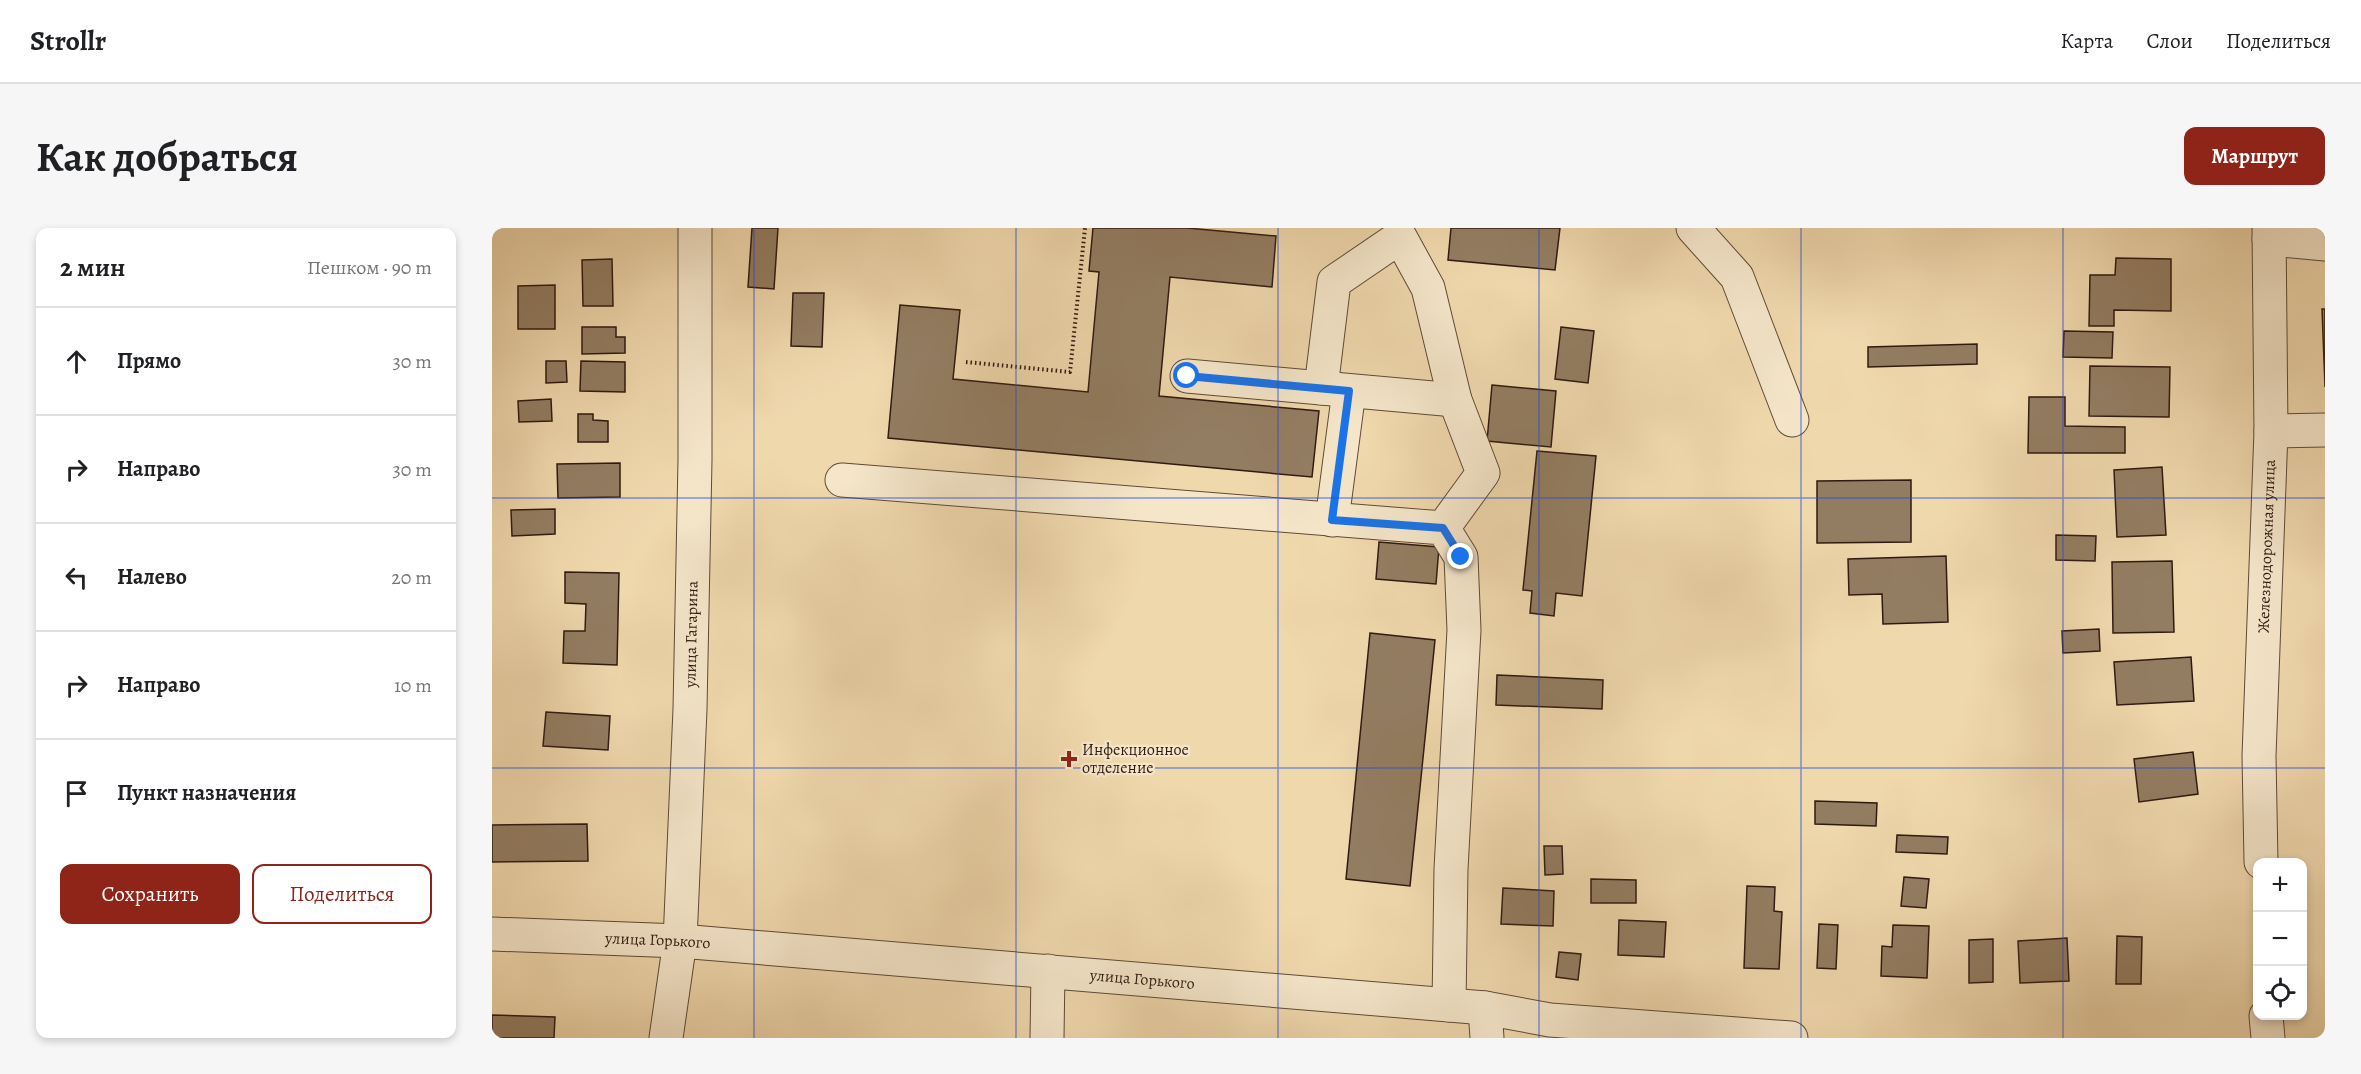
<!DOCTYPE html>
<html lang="ru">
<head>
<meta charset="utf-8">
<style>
	:root { --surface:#fff; --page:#f6f6f6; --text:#202124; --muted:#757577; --line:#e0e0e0; --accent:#8f2418 }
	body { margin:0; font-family:Alegreya,serif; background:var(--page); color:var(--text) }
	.controls { position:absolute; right:18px; bottom:18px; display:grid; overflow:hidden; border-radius:12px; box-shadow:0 3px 9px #0003 }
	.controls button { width:54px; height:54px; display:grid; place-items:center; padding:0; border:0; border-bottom:2px solid var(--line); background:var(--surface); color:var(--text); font:30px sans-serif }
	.stop { position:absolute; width:18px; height:18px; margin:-14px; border:4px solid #1a73e8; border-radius:50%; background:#fff }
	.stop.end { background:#1a73e8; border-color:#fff; box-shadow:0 2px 6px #0008 }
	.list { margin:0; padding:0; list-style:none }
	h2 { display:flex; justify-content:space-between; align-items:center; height:78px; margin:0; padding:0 24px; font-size:26px }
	h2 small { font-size:20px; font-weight:400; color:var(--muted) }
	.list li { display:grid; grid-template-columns:39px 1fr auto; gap:18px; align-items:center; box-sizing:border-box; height:108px; padding:0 24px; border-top:2px solid var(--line) }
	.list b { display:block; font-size:22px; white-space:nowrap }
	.list em { font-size:20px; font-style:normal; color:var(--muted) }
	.actions { display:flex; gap:12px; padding:18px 24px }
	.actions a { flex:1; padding:14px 0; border:2px solid var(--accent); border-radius:12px; text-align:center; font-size:21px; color:var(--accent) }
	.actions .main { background:var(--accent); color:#fff }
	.icon { flex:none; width:33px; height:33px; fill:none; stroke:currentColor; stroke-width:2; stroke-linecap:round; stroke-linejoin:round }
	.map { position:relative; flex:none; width:1833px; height:810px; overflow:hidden; border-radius:12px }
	header { display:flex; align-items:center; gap:36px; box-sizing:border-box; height:84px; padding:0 30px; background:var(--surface); border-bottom:2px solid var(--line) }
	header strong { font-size:28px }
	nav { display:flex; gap:33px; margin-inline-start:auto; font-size:21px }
	.intro { display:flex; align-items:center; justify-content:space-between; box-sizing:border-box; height:144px; padding:0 36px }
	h1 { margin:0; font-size:42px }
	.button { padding:15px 27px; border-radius:12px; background:var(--accent); color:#fff; font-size:21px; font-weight:700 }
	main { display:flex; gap:36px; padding:0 36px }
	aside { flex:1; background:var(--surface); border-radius:12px; box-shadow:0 3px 9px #0003 }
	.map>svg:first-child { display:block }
</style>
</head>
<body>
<header>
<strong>Strollr</strong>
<nav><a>Карта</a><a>Слои</a><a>Поделиться</a></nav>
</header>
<div class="intro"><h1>Как добраться</h1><a class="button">Маршрут</a></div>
<main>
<aside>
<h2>2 мин<small>Пешком · 90 m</small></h2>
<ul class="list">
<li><svg class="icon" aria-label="ahead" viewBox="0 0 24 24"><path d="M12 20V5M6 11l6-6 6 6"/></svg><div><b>Прямо</b></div><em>30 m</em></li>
<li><svg class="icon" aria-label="right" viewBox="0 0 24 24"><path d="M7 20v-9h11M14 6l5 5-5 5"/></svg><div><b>Направо</b></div><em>30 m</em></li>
<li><svg class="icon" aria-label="left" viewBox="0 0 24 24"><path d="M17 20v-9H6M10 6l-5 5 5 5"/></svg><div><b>Налево</b></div><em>20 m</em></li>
<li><svg class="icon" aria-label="right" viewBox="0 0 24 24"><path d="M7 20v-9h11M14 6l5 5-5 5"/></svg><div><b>Направо</b></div><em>10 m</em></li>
<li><svg class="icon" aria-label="arrive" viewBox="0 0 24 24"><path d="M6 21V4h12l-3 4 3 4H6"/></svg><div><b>Пункт назначения</b></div></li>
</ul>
<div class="actions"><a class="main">Сохранить</a><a>Поделиться</a></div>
</aside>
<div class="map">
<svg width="1833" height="810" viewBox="0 0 1833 810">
	<rect width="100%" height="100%" fill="#f0d8ad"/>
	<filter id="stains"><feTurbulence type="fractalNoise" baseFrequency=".00333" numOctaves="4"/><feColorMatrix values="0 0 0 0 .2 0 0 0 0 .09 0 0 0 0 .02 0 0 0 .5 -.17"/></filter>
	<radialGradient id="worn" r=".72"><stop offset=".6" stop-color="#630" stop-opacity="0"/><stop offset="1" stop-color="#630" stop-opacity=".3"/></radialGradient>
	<!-- building -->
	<path fill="#937d62" stroke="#2f1a11" stroke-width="1.5" d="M260 0H286L282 61 256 59Z
		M601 0H695L784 8 780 59 678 49 667 168 827 183 820 249 396 210 408 77 468 82 461 151 596 164 607 44 597 43Z
		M959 0H1068L1063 42 956 32Z
		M1624 30 1679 31V83L1622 82V98H1597L1598 47H1623Z
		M120 31 121 78H91L90 32Z
		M63 57V101H26V58Z
		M301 65H332L330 119 299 118Z
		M1830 81H1833V159Z
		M90 99H124V109H133V125L90 126Z
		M1069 99 1102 103 1096 155 1063 151Z
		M1572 103 1621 104 1620 130 1571 129Z
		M1485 116V136L1376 139V119Z
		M54 133H74L75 154 54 155Z
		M89 133 133 134V164L88 163Z
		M1598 138 1678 139 1677 189 1597 188Z
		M1000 157 1064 163 1059 219 995 213Z
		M1537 169H1573V198L1633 199V225H1536Z
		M59 171 60 193 27 194 26 173Z
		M86 186H101V192L116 193V214H86Z
		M1045 223 1104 228 1090 368 1064 365 1062 388 1038 385 1040 363 1031 362Z
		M128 235V269L66 270 65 236Z
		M1670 239 1674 307 1625 309 1622 242Z
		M1419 252V314L1325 315V253Z
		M63 281V306L20 308 19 282Z
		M1564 307 1604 308 1603 333 1564 332Z
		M887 314 947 319 944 356 884 351Z
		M1454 328 1456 394 1391 396 1390 366 1357 367 1356 331Z
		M1680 333 1682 404 1621 405 1620 334Z
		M73 344 127 345 125 437 71 435 72 403H93L94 376 73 375Z
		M1607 401 1608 423 1571 425 1570 403Z
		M878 405 943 412 918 658 854 651Z
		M1699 429 1702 473 1625 477 1622 434Z
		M1005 447 1111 452 1110 481 1004 477Z
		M54 484 118 488 116 522 51 518Z
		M1701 524 1706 566 1647 574 1642 531Z
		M1323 573 1385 575 1384 598 1323 596Z
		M95 596 96 633 0 634V597Z
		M1405 607 1456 609 1455 626 1404 624Z
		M1052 618H1070L1071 646 1053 647Z
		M1412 649 1437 651 1434 680 1409 678Z
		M1099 651 1144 652V675H1099Z
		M1255 658 1283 659 1282 683 1290 684 1287 741 1252 740Z
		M1011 660 1062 663 1061 698 1009 696Z
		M1127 692 1174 694 1172 729 1126 727Z
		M1327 696 1346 697 1344 741 1325 740Z
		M1401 697 1437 698 1435 750 1389 748 1390 718 1400 719Z
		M1625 708 1650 709 1649 756H1624Z
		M1575 710 1577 753 1528 755 1526 713Z
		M1501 711V754L1477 755V712Z
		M1067 724 1089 726 1086 752 1064 749Z
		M0 787 63 789 62 810H0Z"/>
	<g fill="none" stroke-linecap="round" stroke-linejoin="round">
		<defs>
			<g id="minor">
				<path d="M1201 0 1245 49 1300 192"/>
				<path d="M1777 11 1833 16"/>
				<path d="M695 148 963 172"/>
				<path d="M829 160 842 54 908 9 936 60 963 172 991 245 951 300"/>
				<path d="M1779 203 1833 202"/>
				<path d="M350 252 951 300 969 329 972 402 959 641 957 777"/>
				<path d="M840 292 857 163"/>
				<path id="s1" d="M1769 634 1767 528 1779 203 1777 0"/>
				<path id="s2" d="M0 706 188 713 993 780 1058 792 1299 810"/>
				<path d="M993 780 995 810"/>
				<path d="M1774 788 1776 810"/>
				<path id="s3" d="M174 810 188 713 198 481 203 232V0"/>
				<path d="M555 810 556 743"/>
			</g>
		</defs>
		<!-- minor casing -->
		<use href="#minor" stroke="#5f4a38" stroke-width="35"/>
		<!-- path -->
		<path stroke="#2f1a11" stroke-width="4" stroke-dasharray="1.5 3" stroke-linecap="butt" d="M474 134 578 144 593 0"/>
		<!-- minor -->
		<use href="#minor" stroke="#f5e6ca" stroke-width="33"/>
	</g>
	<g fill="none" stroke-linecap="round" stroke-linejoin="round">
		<!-- route -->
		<path stroke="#1a73e8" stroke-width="8" d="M695 148 857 163 840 292 951 300 969 329"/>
	</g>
	<!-- grid -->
	<path fill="none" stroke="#1d4ed8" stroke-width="1.5" stroke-opacity="0.55" d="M262 0V810M524 0V810M786 0V810M1047 0V810M1309 0V810M1571 0V810M0 270H1833M0 540H1833"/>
	<!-- markers -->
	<path fill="#8f2418" stroke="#f5e6ca" stroke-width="2" d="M574 522h6v6h6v6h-6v6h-6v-6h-6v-6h6z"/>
	<g text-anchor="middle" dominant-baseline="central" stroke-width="4.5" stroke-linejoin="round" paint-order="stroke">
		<!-- street labels -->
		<g font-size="16" fill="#2f1a11" stroke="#f5e6ca">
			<text stroke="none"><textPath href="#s1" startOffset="316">Железнодорожная улица</textPath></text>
			<text stroke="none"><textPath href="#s3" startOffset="405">улица Гагарина</textPath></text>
			<text stroke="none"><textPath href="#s2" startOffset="166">улица Горького</textPath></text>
			<text stroke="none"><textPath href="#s2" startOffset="652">улица Горького</textPath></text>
		</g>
		<!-- poi labels -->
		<g font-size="16" fill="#2f1a11" stroke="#f5e6ca" text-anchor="start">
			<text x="590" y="522">Инфекционное<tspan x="590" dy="18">отделение</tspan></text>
		</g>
	</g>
	<rect width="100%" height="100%" filter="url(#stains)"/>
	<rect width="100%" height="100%" fill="url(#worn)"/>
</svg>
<div class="controls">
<button>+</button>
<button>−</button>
<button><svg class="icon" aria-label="locate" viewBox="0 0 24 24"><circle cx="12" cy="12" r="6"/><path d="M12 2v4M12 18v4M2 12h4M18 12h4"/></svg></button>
</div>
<div class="stop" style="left:695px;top:148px"></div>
<div class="stop end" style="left:969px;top:329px"></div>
</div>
</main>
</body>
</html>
